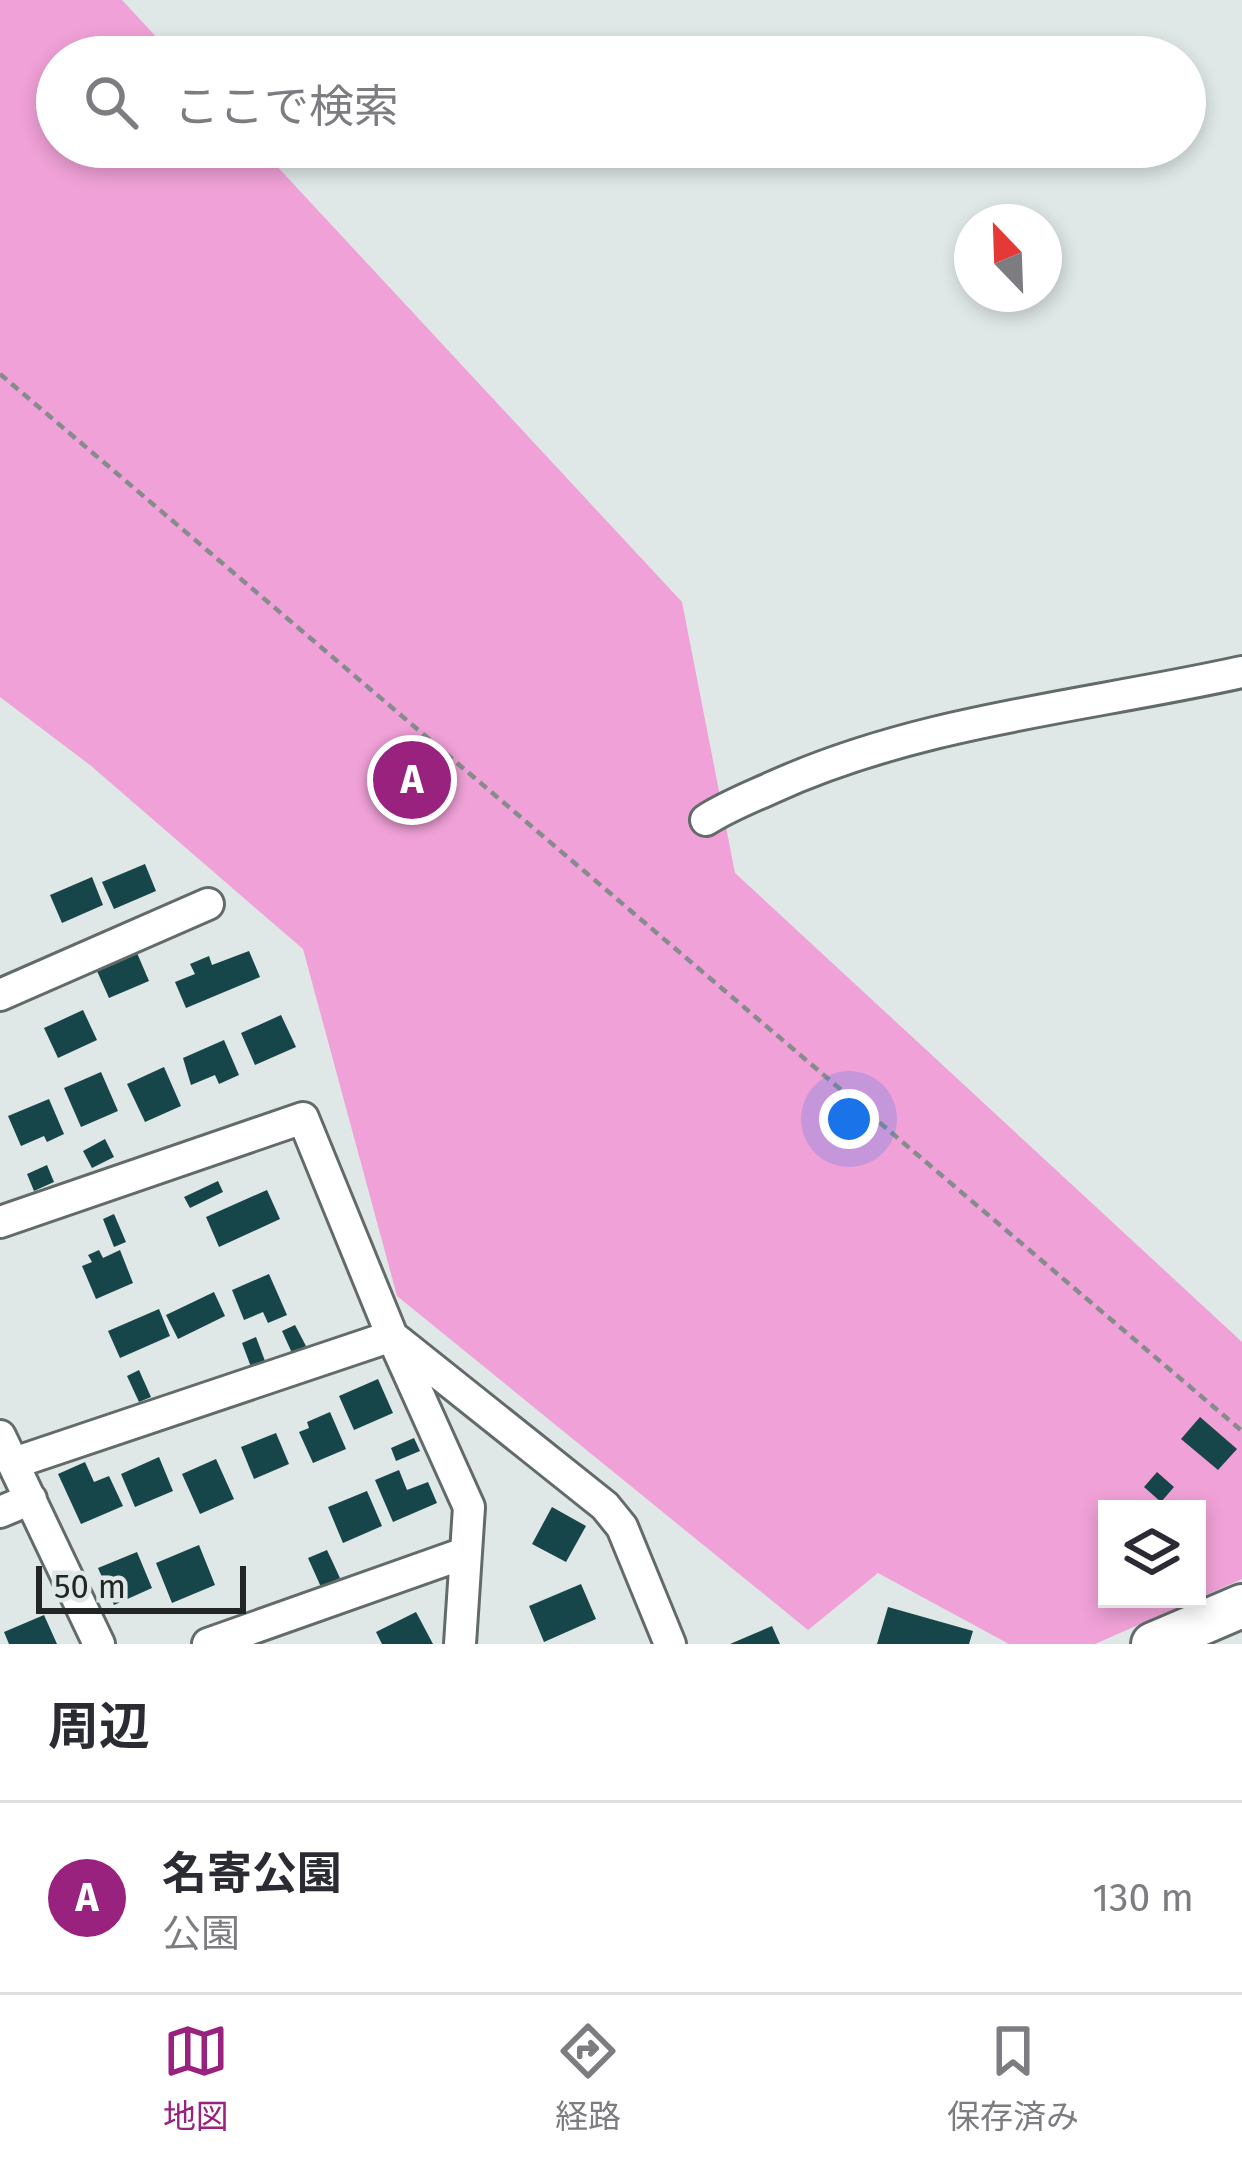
<!DOCTYPE html>
<html lang="ja">
<head>
<meta charset="utf-8">
<style>
	:root { --surface:#fff; --page:#f2f2f3; --text:#2b2b33; --muted:#7c7c81; --line:#e1e1e2; --accent:#99227e }
	body { margin:0; font-family:"Fira Sans","Noto Sans JP",sans-serif; background:var(--page); color:var(--text) }
	.controls { position:absolute; right:36px; bottom:36px; display:grid; overflow:hidden; border-radius:0px; box-shadow:0 6px 18px #0003 }
	.controls button { width:108px; height:108px; display:grid; place-items:center; padding:0; border:0; border-bottom:3px solid var(--line); background:var(--surface); color:var(--text); font:60px sans-serif }
	.compass { position:absolute; left:954px; top:204px; width:108px; height:108px; border-radius:50%; background:var(--surface); box-shadow:0 6px 18px #0003; rotate:337deg }
	.scale { position:absolute; left:36px; bottom:30px; width:210px; box-sizing:border-box; padding-left:12px; border:6px solid #222525; border-top:0; font-size:33px; line-height:42px; white-space:nowrap; color:#222525; -webkit-text-stroke:9px #dfe7e7; paint-order:stroke }
	.you { position:absolute; left:849px; top:1119px; width:42px; height:42px; margin:-30px; border:9px solid #fff; border-radius:50%; background:#1a73e8; box-shadow:0 0 0 18px #1a73e833 }
	.badge { display:grid; place-items:center; width:78px; height:78px; border-radius:50%; background:var(--accent); color:#fff; font-size:39px; font-weight:700 }
	.pin { position:absolute; translate:-50% -50%; border:6px solid #fff; box-shadow:0 3px 12px #0006 }
	.list { margin:0; padding:0; list-style:none }
	h2 { display:flex; justify-content:space-between; align-items:center; height:156px; margin:0; padding:0 48px; font-size:51px }
	h2 small { font-size:39px; font-weight:400; color:var(--muted) }
	.list li { display:grid; grid-template-columns:78px 1fr auto; gap:36px; align-items:center; box-sizing:border-box; height:192px; padding:0 48px; border-top:3px solid var(--line) }
	.list b { display:block; font-size:45px; white-space:nowrap }
	.list p { margin:0; font-size:39px; white-space:nowrap; color:var(--muted) }
	.list em { font-size:39px; font-style:normal; color:var(--muted) }
	.icon { flex:none; width:66px; height:66px; fill:none; stroke:currentColor; stroke-width:2; stroke-linecap:round; stroke-linejoin:round }
	.map { position:relative; flex:none; width:1242px; height:1644px; overflow:hidden }
	.search { position:absolute; background:var(--surface); box-shadow:0 6px 18px #0003; left:36px; right:36px; top:36px; height:132px; display:flex; align-items:center; gap:30px; box-sizing:border-box; padding:0 42px; border-radius:66px; color:var(--muted); font-size:45px }
	.sheet { height:348px; background:var(--surface) }
	nav { display:flex; justify-content:space-around; align-items:center; box-sizing:border-box; height:168px; border-top:3px solid var(--line); background:var(--surface); font-size:33px; color:var(--muted) }
	nav a { display:grid; justify-items:center; gap:6px }
	nav .on { color:var(--accent) }
	.map>svg:first-child { display:block }
</style>
</head>
<body>
<div class="map">
<svg width="1242" height="1644" viewBox="0 0 1242 1644">
	<rect width="100%" height="100%" fill="#dfe7e7"/>
	<!-- green -->
	<path fill="#f0a1d7" d="M0 0H122L175 57H57V147H259L682 602 735 873 1242 1342V1579L1197 1599V1509H1107V1599H1197L1095 1644H1009L878 1573 808 1630 397 1296 303 949 90 765 0 697Z"/>
	<!-- building -->
	<path fill="#164649" d="M145 864 156 891 114 909 102 882Z
		M92 877 103 905 62 923 50 895Z
		M249 951 260 977 186 1008 175 982 195 974 190 964 209 956 212 965Z
		M137 953 149 981 109 998 97 971Z
		M83 1010 97 1040 58 1058 44 1028Z
		M281 1015 296 1047 255 1065 241 1033Z
		M224 1040 239 1075 219 1084 215 1075 191 1085 183 1058Z
		M164 1067 181 1106 145 1122 127 1084Z
		M101 1072 118 1111 81 1127 64 1088Z
		M49 1099 64 1134 47 1142 44 1136 21 1146 8 1116Z
		M105 1139 114 1157 92 1168 83 1151Z
		M47 1165 54 1182 34 1191 27 1174Z
		M218 1181 223 1192 190 1208 184 1197Z
		M267 1190 280 1219 219 1247 206 1217Z
		M114 1214 126 1242 114 1247 103 1219Z
		M99 1250 103 1258 120 1250 133 1283 96 1299 82 1266 92 1262 88 1255Z
		M269 1274 287 1315 268 1323 263 1312 244 1320 232 1290Z
		M214 1292 225 1316 178 1339 166 1315Z
		M159 1309 170 1336 120 1358 108 1331Z
		M295 1325 306 1346 292 1353 282 1331Z
		M256 1337 265 1361 251 1367 242 1343Z
		M139 1370 151 1397 139 1402 127 1376Z
		M378 1379 393 1413 354 1430 339 1396Z
		M330 1412 346 1449 313 1463 299 1432 309 1428 307 1422Z
		M1200 1417 1237 1449 1218 1470 1181 1439Z
		M276 1433 289 1464 254 1479 241 1447Z
		M414 1438 420 1451 396 1461 391 1448Z
		M159 1457 173 1491 135 1507 121 1474Z
		M216 1459 234 1499 200 1514 182 1474Z
		M85 1462 94 1482 109 1476 123 1506 81 1524 58 1474Z
		M399 1470 407 1490 428 1482 437 1503 393 1522 375 1480Z
		M1157 1472 1174 1487 1161 1502 1144 1487Z
		M367 1491 382 1526 343 1543 328 1507Z
		M552 1507 586 1526 566 1562 532 1544Z
		M199 1545 215 1585 172 1603 156 1563Z
		M327 1550 340 1578 321 1587 308 1558Z
		M137 1552 152 1588 114 1605 98 1568Z
		M581 1584 596 1619 544 1642 529 1606Z
		M888 1607 973 1631 969 1644H877Z
		M416 1612 433 1644H382L376 1632Z
		M44 1615 57 1644H9L4 1632Z
		M772 1626 780 1644H730Z"/>
	<g fill="none" stroke-linecap="round" stroke-linejoin="round">
		<defs>
			<path id="street" d="M706 820C726 807 749 798 771 788 920 720 1084 707 1242 672
				M0 995 208 904
				M0 1222 303 1118 392 1336 469 1507 460 1644
				M397 1340 605 1506 622 1527 670 1644
				M0 1436 99 1644
				M14 1463 392 1336
				M0 1512 31 1499
				M208 1644 465 1553"/>
			<path id="secondary" d="M1153 1644 1242 1606"/>
		</defs>
		<!-- street casing -->
		<use href="#street" stroke="#636a6a" stroke-width="36"/>
		<!-- secondary casing -->
		<use href="#secondary" stroke="#636a6a" stroke-width="48"/>
		<!-- path -->
		<path stroke="#868c8c" stroke-width="4.5" stroke-dasharray="9 6" stroke-linecap="butt" d="M0 374 1242 1431"/>
		<!-- street -->
		<use href="#street" stroke="#fff" stroke-width="30"/>
		<!-- secondary -->
		<use href="#secondary" stroke="#fff" stroke-width="42"/>
	</g>
</svg>
<div class="controls">
<button><svg class="icon" aria-label="layers" viewBox="0 0 24 24"><path d="M12 4l9 5-9 5-9-5zM3 14l9 5 9-5"/></svg></button>
</div>
<svg class="compass" viewBox="-18 -18 36 36"><path d="M0-13l5 13h-10z" fill="#e53935"/><path d="M0 13l5-13h-10z" fill="#7c7c81"/></svg>
<div class="scale">50 m</div>
<div class="you"></div>
<div class="pin badge" style="left:412px;top:780px">A</div>
<div class="search"><svg class="icon" aria-label="search" viewBox="0 0 24 24"><circle cx="10" cy="10" r="6"/><path d="M15 15l6 6"/></svg>ここで検索</div>
</div>
<section class="sheet">
<h2>周辺<small></small></h2>
<ul class="list">
<li><span class="badge">A</span><div><b>名寄公園</b><p>公園</p></div><em>130 m</em></li>
</ul>
</section>
<nav>
<a class="on"><svg class="icon" aria-label="map" viewBox="0 0 24 24"><path d="M3 6l6-2 6 2 6-2v14l-6 2-6-2-6 2zM9 4v14M15 6v14"/></svg>地図</a>
<a><svg class="icon" aria-label="directions" viewBox="0 0 24 24"><path d="M12 3l9 9-9 9-9-9zM9 14v-3h6M13 9l2 2-2 2"/></svg>経路</a>
<a><svg class="icon" aria-label="saved" viewBox="0 0 24 24"><path d="M7 4h10v16l-5-4-5 4z"/></svg>保存済み</a>
</nav>
</body>
</html>
